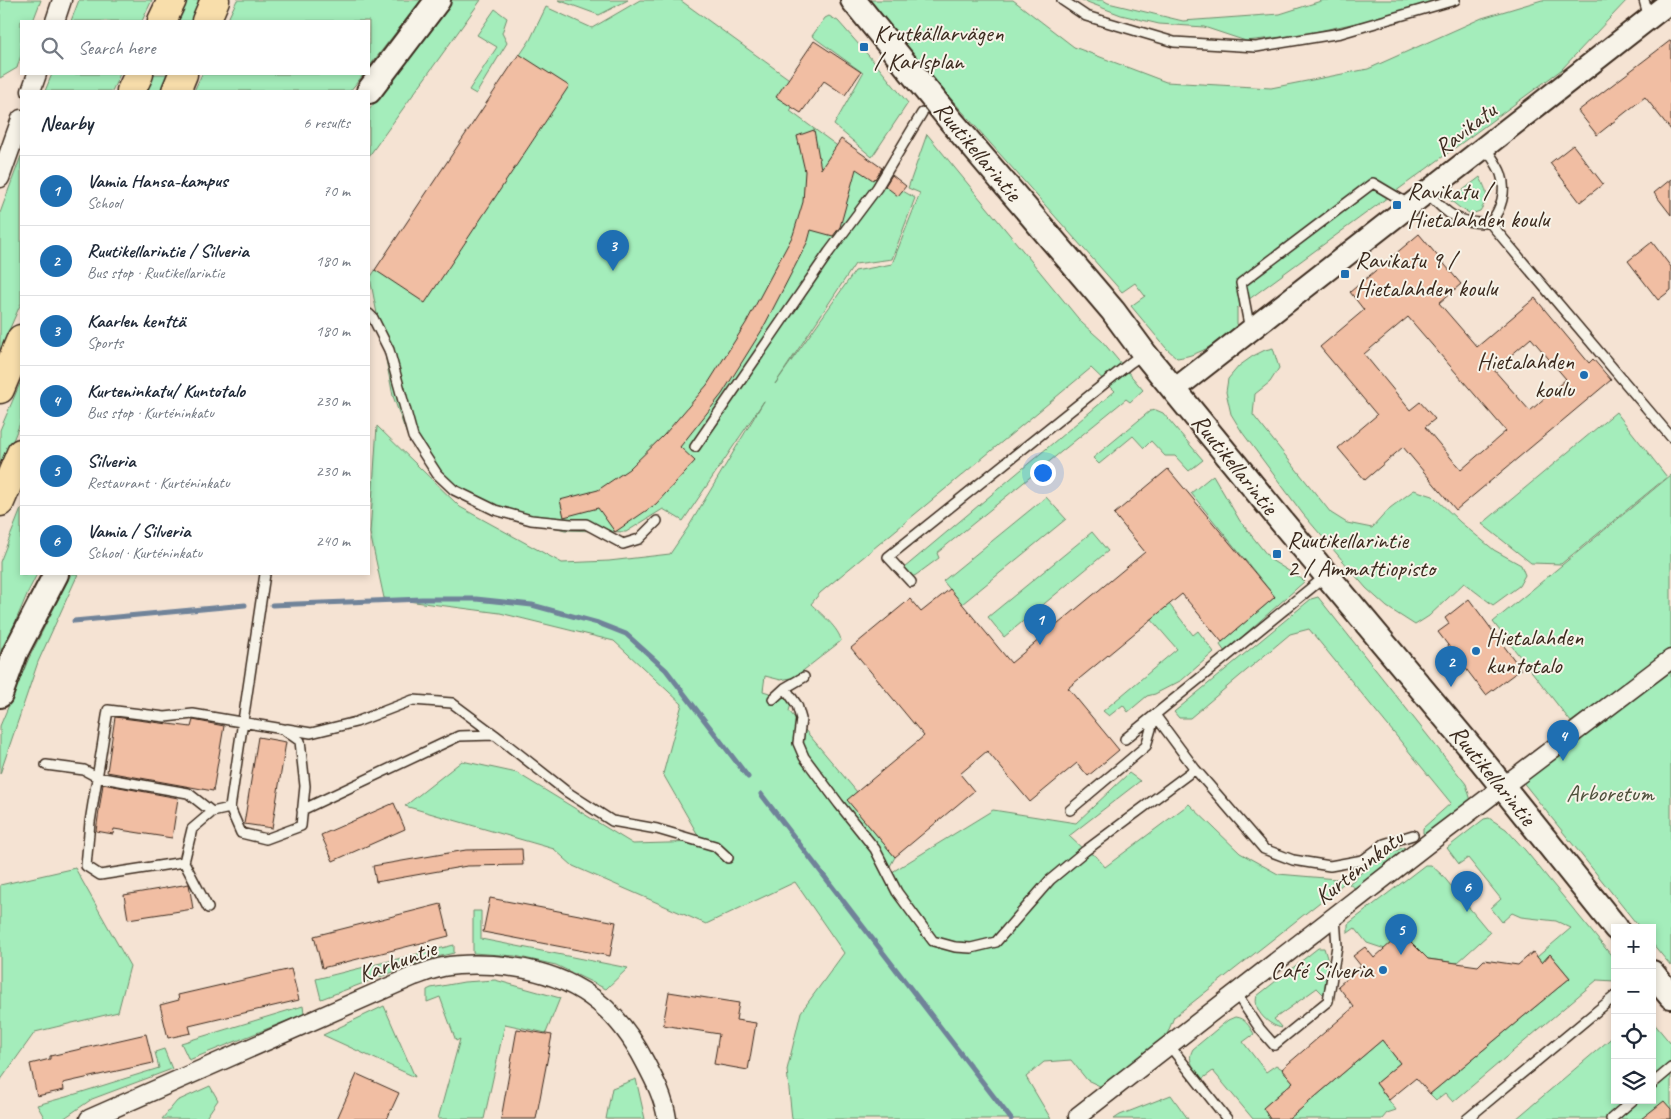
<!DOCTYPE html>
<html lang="en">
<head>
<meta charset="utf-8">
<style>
	:root { --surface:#fff; --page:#f2f2f3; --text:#1f2937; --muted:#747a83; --line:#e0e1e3; --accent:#1f6fb2 }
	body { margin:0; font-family:Caveat,sans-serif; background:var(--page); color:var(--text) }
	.controls { position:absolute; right:15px; bottom:15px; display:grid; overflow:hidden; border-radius:0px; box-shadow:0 2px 8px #0003 }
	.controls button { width:45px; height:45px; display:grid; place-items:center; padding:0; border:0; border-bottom:1px solid var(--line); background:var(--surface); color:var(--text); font:25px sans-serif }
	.you { position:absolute; left:1042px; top:472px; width:18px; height:18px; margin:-12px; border:4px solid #fff; border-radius:50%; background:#1a73e8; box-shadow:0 0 0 8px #1a73e833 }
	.badge { display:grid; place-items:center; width:32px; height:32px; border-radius:50%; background:var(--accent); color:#fff; font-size:16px; font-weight:700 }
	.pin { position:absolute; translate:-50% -41px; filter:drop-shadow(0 1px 2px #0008) }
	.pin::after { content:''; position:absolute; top:26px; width:18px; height:15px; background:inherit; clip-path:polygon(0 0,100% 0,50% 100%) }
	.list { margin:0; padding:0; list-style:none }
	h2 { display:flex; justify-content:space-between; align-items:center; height:65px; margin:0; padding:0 20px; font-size:21px }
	h2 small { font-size:16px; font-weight:400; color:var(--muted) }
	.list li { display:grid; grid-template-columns:32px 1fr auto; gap:15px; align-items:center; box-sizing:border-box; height:70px; padding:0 20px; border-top:1px solid var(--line) }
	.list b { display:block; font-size:19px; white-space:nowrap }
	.list p { margin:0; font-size:16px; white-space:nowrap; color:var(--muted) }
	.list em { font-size:16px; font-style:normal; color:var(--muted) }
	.icon { flex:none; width:28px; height:28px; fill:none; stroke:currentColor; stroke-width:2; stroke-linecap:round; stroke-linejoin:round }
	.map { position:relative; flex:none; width:1671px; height:1119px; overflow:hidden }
	.search { position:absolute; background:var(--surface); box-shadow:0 2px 8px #0003; left:20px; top:20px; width:350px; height:55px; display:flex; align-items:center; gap:12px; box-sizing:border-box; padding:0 18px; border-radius:0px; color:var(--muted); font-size:19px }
	.panel { position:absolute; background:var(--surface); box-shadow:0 2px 8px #0003; left:20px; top:90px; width:350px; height:485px; border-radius:0px }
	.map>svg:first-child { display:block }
</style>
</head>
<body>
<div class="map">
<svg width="1671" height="1119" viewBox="0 0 1671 1119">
	<rect width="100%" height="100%" fill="#f5e3d3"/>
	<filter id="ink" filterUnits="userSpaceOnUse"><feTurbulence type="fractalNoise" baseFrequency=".02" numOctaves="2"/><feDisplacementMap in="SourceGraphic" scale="10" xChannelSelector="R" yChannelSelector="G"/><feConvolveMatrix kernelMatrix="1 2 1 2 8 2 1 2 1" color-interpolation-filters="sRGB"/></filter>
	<g filter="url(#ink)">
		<!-- green -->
		<path fill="#a4edbb" stroke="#708c6c" d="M0 0H41L33 21H21V55L17 68 0 78Z
			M79 0H152L142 21H71Z
			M187 0H205L195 21H178Z
			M237 0H421L369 67V21H227Z
			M451 0H481L369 156V110Z
			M558 0H628L599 15Z
			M640 0H680L803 89 790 111 882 179 915 198 892 259 855 264 775 384 855 271 892 264 920 193 908 188 927 134 1082 323 1102 341 1143 390 1130 402 1126 399 937 553 939 558 916 575 912 577 904 568 1115 391 1091 368 820 593 811 604C819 612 840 629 841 641L795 677 781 680 765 676 763 691 779 696 790 689 794 693 789 711 857 792 848 800 895 857 884 877 993 810 1076 823 1129 773 1140 781 1069 836 1085 851 1096 856 1105 867 1189 804 1240 853 1278 874 1348 880 1174 1017 1164 1042 1102 1087 1087 1080 1071 1060 1044 1062 1026 1077 1051 1119H792L787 1070 801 1012 844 953 795 882 706 924 573 866 554 849 405 806 462 761 517 773 633 844 702 842 663 774 682 704 614 641 500 613 384 598 370 533 377 426 460 507 562 563 609 561 670 554 689 526 764 401 683 521 663 509 626 532 565 530 501 514 445 483 407 435 393 396 370 278 530 40 546 7 592 28Z
			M869 0H1013L1074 47 1166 82 1271 88 1368 69 1482 18 1542 0H1627L1561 70 1237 308V325C1220 342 1201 355 1177 358L1166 348 1131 306 1145 296 1135 283 1122 292 945 92Z
			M1082 0H1103L1108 3 1183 21 1280 14 1324 0H1439L1379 18 1300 35 1246 41 1204 27 1159 24 1121 15Z
			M495 9 507 18 502 33 507 43 476 94 469 90 497 47 477 35Z
			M829 16 838 21 875 63 908 103 872 157 834 125 863 73 812 36 825 18Z
			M52 74H120L112 91H45Z
			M154 74H171L163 91H146Z
			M202 74H364L350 91H194Z
			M21 156V303L0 351V213Z
			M1480 177C1487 192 1490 196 1480 211L1471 214 1460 208 1450 200Z
			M1273 348 1279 368 1270 382 1255 394 1253 415 1331 513 1347 523 1372 528 1390 508 1414 490 1433 496 1460 522 1494 550 1521 565 1525 575 1519 586 1493 605 1464 583 1429 616 1415 625 1387 607 1366 588 1303 514 1242 432 1231 414 1226 392 1228 379 1239 366 1253 356 1265 350Z
			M21 381V421L0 472V430Z
			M1156 410 1163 413 1203 460 1189 471 1175 456H1165L1151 441 1144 448 1133 436 1099 464 1093 458 1150 411Z
			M1616 412 1667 477 1561 564 1531 563 1482 524Z
			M1213 475 1240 521 1271 560 1305 581 1225 652 1220 645 1222 642 1275 597 1191 493Z
			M1671 475V648L1571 722 1493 622Z
			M1046 497 1066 519 962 604 943 581Z
			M21 509V574H37L28 592 0 658V562Z
			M1092 532 1108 551 1004 637 988 617Z
			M71 574H78L38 662 0 774V726L29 658Z
			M1318 597 1466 784 1472 804 1430 838 1423 833V828L1451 803 1309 629 1290 634 1190 718H1179L1174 712 1311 599Z
			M1169 604 1193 635 1198 631 1214 652 1182 680 1155 694 1147 696 1128 712 1123 705 1109 716 1103 711 1177 649 1151 619Z
			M1671 669V966L1652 943V928H1640L1522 781Z
			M1489 818 1506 829 1525 850 1615 960V981L1597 980 1453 1102 1445 1093 1436 1100 1430 1094 1570 978 1550 954 1542 963 1537 957 1571 928 1556 921 1521 917 1512 913 1502 922 1491 908 1501 899 1468 858 1459 864 1447 848 1484 819Z
			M1404 847 1407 851 1359 891 1349 884 1373 862Z
			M1425 865H1431L1442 875 1490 933 1457 963 1428 959 1402 933 1385 949 1367 943 1355 928 1348 933V924Z
			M75 868 130 966 118 1012 35 1032 0 1081V885Z
			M473 911H481V939L628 968 606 989 556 965 515 956 473 953Z
			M454 945V953L428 959 321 999 316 979Z
			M1318 948H1324L1328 961 1324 995 1317 988 1274 1019 1282 1028C1270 1026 1252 1011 1257 996Z
			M495 980 560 998 546 1033 505 1024 484 1119H438L460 1039 456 1041 440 997 427 1002V990L431 988 464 982Z
			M303 1006 304 1014 189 1060 181 1043Z
			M384 1006 415 1077 323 1035Z
			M1235 1017C1245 1018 1249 1026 1254 1034L1243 1042 1266 1072 1276 1065 1282 1069 1293 1082 1263 1108 1270 1119H1253L1213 1071 1202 1079C1195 1069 1186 1061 1193 1049L1228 1020Z
			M1652 1021 1671 1044V1119H1516L1615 1035V1100H1652Z
			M1382 1040 1400 1063 1376 1083 1396 1110 1387 1113 1382 1119H1289Z
			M164 1049 172 1069 92 1099 63 1119H45L37 1105 66 1097 159 1068 155 1052Z
			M636 1079 645 1119H606L612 1088Z
			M210 1086 218 1100 205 1119H162L177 1101Z
			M1171 1095 1188 1119H1114L1120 1115Z"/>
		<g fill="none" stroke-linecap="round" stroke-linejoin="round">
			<!-- stream -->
			<path stroke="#6f8399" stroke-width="5" d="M272 605 422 599H476L532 605 598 623 626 634 666 670 748 777
				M74 621 245 605
				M761 794 1011 1119"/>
		</g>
		<!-- building -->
		<path fill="#f1bea3" stroke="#3b2a1e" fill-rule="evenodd" d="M1671 40V130L1645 97 1597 135 1578 111Z
			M814 41 861 72 845 95 824 81 801 113 776 97Z
			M519 54 569 86 425 303 375 270Z
			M814 130 821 169 841 139 882 168 875 179 874 178 873 180 856 169 840 227 833 236 811 230 808 241 762 330 722 394 680 447 695 461 656 504 615 532 598 508 564 517 560 500 598 490 629 469 664 435 707 385 746 323 793 235 803 202 805 171 797 136Z
			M1573 145 1603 184 1580 202 1550 163Z
			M892 175 906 186 898 196 885 186Z
			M1671 179V215L1654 193Z
			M1419 234 1461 284 1439 303 1477 347 1535 298 1589 363 1593 359 1611 380 1456 510 1403 447 1365 480 1338 448 1377 415 1320 347 1364 310 1350 292ZM1408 317 1506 431 1461 470 1425 427 1435 419 1420 402 1410 410 1364 354ZM1531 338 1566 379 1530 411 1494 370Z
			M1652 242 1671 267V290L1658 300 1628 261Z
			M1168 469 1275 597 1222 642 1182 594 1068 688 1119 750 1088 776 1077 763 1030 802 987 751 960 774 974 791 895 857 847 800 924 736 851 648 910 599 921 612 950 589 1011 663 1145 552 1114 514Z
			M1469 599 1521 669 1486 695 1438 632 1449 624 1445 618Z
			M115 717 191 727 193 720 224 726 213 791 107 772Z
			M258 737 286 742 272 828 244 824Z
			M103 784 178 798 172 838 114 829 113 834 96 831Z
			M394 803 405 829 333 861 321 835Z
			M522 849 523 865 467 866 376 882 373 866 466 850Z
			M189 884 193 909 128 919 124 895Z
			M490 898 616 922 610 956 483 932Z
			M441 904 449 936 322 968 314 936Z
			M1402 933 1428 959 1478 966 1484 960 1518 965 1533 952 1542 963 1550 954 1570 978 1430 1094 1416 1078 1389 1100 1376 1083 1400 1063 1382 1040 1289 1119H1270L1263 1108 1293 1082 1282 1069 1354 1007 1338 986 1361 966 1353 956 1365 947 1374 958Z
			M291 969 299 1000 189 1026 191 1033 168 1038 160 1005 179 1000 178 995Z
			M669 992 739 1003 736 1020 756 1023 748 1070 714 1064 719 1034 663 1025Z
			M517 1029 552 1035 536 1119H501Z
			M146 1034 153 1063 63 1083 64 1090 37 1096 30 1064 50 1059V1056Z
			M357 1074 399 1093 387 1119H337Z
			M1664 1101 1671 1109V1119H1641Z"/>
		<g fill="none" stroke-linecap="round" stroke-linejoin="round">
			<defs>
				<path id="service" d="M1062 0 1086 16 1174 42 1256 47 1341 33 1455 0
					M1644 0 1649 18
					M1427 192C1447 215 1459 224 1490 223 1501 210 1507 191 1501 174 1498 165 1490 155 1485 147
					M1490 223 1671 437
					M369 314 373 318 389 350 413 437 437 474 454 490 495 510 531 520 571 524H586L623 544 639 539 657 521
					M1250 330 1241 283 1373 183 1410 205
					M695 447 829 252 877 188 922 113
					M911 582 888 557 1130 363 1144 353
					M785 688 797 705 801 719 798 743 804 757 839 804 875 849 897 892 933 941 955 947 971 948 996 942 1050 880 1085 851 1195 769 1155 715
					M773 699 785 688 804 677
					M287 729 311 733 356 722 413 700 452 703 495 735
					M1125 739 1327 575
					M46 765 84 770 97 777 188 793 212 812
					M1195 769 1264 849 1293 860 1330 866 1363 860 1384 844 1413 835
					M230 808 212 812 192 829 184 862 100 875 86 866 90 822 108 710 165 717 193 714 283 729 300 741 305 786 301 826 266 839 241 833 230 808 265 574
					M302 810 459 736 495 735 567 792 612 821 657 829 715 846 728 858
					M1070 810 1146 746 1155 715
					M184 862 208 908
					M1236 993 1260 1029 1274 1045 1328 1001 1337 946 1335 917
					M1169 1045 1227 1119
					M1652 1084 1671 1068
					M1467 1119 1615 996
					M1611 1119 1633 1100"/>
				<path id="minor" d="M55 21 62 0
					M31 91 37 74
					M0 178 21 119
					M1078 1116 1430 842 1671 659
					M89 1119 414 976C423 973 433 969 443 967 459 964 476 964 493 965 563 969 613 999 645 1062 655 1081 664 1098 667 1119"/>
				<path id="tertiary" d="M1174 390 1671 1"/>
				<path id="secondary" d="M853 0 952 122 1113 311 1144 353 1283 523 1482 761 1616 928
					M369 91 438 0
					M0 695 15 653 56 574
					M1652 973 1671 996"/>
				<path id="motorway" d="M162 21 172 0
					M206 21 215 0
					M131 91 139 74
					M176 91 183 74
					M0 389 21 339
					M0 502 21 453"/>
			</defs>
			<!-- service casing -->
			<use href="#service" stroke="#3b2a1e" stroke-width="12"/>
			<!-- minor casing -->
			<use href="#minor" stroke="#3b2a1e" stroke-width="21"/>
			<!-- tertiary casing -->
			<use href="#tertiary" stroke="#3b2a1e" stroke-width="25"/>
			<!-- secondary casing -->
			<use href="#secondary" stroke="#3b2a1e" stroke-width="28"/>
			<!-- motorway casing -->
			<use href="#motorway" stroke="#3b2a1e" stroke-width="31"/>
			<!-- service -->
			<use href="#service" stroke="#f7f3e8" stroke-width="9"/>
			<!-- minor -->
			<use href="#minor" stroke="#f7f3e8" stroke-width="18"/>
			<!-- tertiary -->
			<use href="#tertiary" stroke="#f7f3e8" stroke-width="21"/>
			<!-- secondary -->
			<use href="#secondary" stroke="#f7f3e8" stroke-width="24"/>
			<!-- motorway -->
			<use href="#motorway" stroke="#f8deab" stroke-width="28"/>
		</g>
	</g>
	<!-- markers -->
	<g fill="#1f6fb2" stroke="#f7f3e8" stroke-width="2">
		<rect x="859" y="42" width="10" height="10" rx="2.5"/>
		<rect x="1392" y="200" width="10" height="10" rx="2.5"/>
		<rect x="1340" y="269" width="10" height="10" rx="2.5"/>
		<circle cx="1584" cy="375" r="5"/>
		<rect x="1272" y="549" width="10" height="10" rx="2.5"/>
		<circle cx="1476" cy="651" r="5"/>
		<circle cx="1383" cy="970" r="5"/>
	</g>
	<g text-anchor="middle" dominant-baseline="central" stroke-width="4" stroke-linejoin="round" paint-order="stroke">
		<!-- poi labels -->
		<g font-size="24" fill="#3b2a1e" stroke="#f7f3e8" text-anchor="start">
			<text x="874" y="33">Krutkällarvägen<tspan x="874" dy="28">/ Karlsplan</tspan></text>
			<text x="1407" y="191">Ravikatu /<tspan x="1407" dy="28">Hietalahden koulu</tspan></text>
			<text x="1355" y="260">Ravikatu 9 /<tspan x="1355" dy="28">Hietalahden koulu</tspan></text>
			<text x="1574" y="361" text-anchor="end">Hietalahden<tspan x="1574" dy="28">koulu</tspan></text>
			<text x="1287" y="540">Ruutikellarintie<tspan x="1287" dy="28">2 / Ammattiopisto</tspan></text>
			<text x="1486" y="637">Hietalahden<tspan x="1486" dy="28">kuntotalo</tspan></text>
			<text x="1373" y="970" text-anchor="end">Café Silveria</text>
		</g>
		<!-- street labels -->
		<g font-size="24" fill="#3b2a1e" stroke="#f7f3e8">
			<text transform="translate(1465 129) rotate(-38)">Ravikatu</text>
			<text transform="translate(978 151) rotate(50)">Ruutikellarintie</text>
			<text transform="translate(1235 464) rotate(51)">Ruutikellarintie</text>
			<text transform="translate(1493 775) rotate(51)">Ruutikellarintie</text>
			<text transform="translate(1359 867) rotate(-38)">Kurténinkatu</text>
			<text transform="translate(397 961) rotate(-20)">Karhuntie</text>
		</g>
		<!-- park labels -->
		<g font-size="24" fill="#50513d" stroke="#f7f3e8">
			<text x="1610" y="793">Arboretum</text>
		</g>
	</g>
</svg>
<div class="controls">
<button>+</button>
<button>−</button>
<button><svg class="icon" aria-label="locate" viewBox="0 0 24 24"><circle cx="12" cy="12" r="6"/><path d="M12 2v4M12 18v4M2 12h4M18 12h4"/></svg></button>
<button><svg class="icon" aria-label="layers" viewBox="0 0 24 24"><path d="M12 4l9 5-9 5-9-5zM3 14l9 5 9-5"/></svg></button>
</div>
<div class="you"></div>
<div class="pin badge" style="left:1040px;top:645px">1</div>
<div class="pin badge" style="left:1451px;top:687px">2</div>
<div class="pin badge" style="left:613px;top:271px">3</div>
<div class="pin badge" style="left:1563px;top:761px">4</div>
<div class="pin badge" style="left:1401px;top:955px">5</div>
<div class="pin badge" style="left:1467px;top:912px">6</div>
<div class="search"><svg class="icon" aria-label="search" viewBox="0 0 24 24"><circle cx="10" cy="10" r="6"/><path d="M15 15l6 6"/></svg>Search here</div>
<section class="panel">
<h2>Nearby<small>6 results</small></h2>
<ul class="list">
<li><span class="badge">1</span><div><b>Vamia Hansa-kampus</b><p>School</p></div><em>70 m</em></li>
<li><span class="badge">2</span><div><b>Ruutikellarintie / Silveria</b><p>Bus stop · Ruutikellarintie</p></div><em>180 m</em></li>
<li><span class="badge">3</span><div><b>Kaarlen kenttä</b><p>Sports</p></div><em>180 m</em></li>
<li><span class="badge">4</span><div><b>Kurteninkatu/ Kuntotalo</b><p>Bus stop · Kurténinkatu</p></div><em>230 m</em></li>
<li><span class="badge">5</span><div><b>Silveria</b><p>Restaurant · Kurténinkatu</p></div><em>230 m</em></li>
<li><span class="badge">6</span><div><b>Vamia / Silveria</b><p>School · Kurténinkatu</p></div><em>240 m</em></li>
</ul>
</section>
</div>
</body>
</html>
